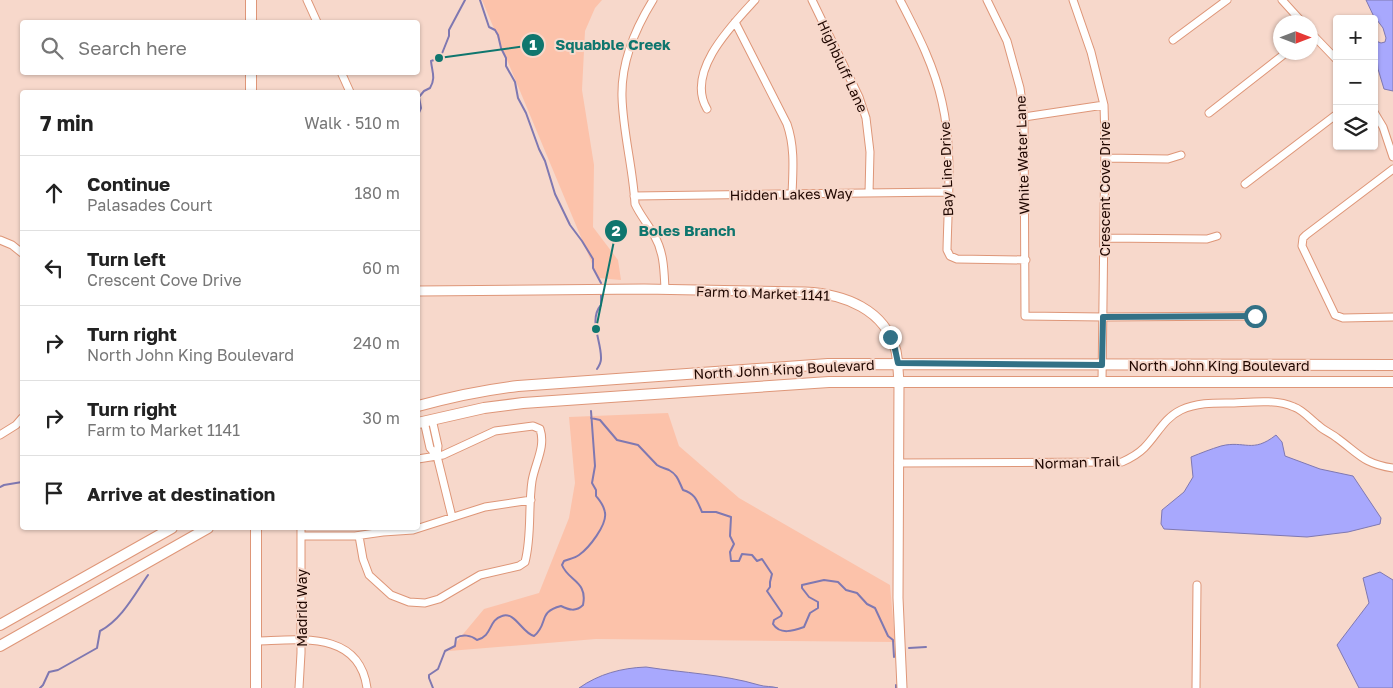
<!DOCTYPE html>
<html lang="en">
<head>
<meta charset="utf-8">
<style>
	:root { --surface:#fff; --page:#f6f6f6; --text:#222; --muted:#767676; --line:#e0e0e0 }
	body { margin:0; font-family:"Golos Text",sans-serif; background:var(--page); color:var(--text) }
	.controls { position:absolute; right:15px; top:15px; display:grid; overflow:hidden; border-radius:5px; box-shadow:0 1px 4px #0004 }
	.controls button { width:45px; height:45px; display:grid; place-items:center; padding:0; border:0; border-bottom:1px solid var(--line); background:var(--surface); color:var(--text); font:25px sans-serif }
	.compass { position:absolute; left:1273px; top:15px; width:45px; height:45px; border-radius:50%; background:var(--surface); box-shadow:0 1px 4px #0004; rotate:90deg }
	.stop { position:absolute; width:15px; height:15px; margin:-11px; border:4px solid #327186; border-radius:50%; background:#fff }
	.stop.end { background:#327186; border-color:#fff; box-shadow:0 1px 5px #0008 }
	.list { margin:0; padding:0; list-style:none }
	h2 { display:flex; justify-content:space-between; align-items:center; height:65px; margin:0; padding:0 20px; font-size:21px }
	h2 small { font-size:16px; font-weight:400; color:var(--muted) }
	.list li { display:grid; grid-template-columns:32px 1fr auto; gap:15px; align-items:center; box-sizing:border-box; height:75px; padding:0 20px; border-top:1px solid var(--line) }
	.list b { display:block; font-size:19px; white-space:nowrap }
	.list p { margin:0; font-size:16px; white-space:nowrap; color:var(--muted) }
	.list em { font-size:16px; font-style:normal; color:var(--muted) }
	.icon { flex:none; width:28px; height:28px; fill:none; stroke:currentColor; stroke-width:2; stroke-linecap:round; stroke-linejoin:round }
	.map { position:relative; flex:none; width:1393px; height:688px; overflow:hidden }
	.search { position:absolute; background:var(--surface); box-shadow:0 1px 4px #0004; left:20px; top:20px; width:400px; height:55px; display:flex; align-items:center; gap:12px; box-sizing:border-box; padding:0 18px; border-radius:5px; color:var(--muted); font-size:19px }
	.panel { position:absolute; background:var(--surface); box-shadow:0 1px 4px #0004; left:20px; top:90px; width:400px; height:440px; border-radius:5px }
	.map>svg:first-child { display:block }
</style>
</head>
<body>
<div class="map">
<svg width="1393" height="688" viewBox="0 0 1393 688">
	<rect width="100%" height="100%" fill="#f7d8cb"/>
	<!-- green -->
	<path fill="#fcc2aa" d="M482 0H602L595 8 585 31 582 90 594 165 593 227 618 260 621 280 598 278Z
		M668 413 679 446 739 498 890 585 895 642 596 639 449 651 484 609 539 593 569 518 575 483 569 417Z"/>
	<!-- water -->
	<path fill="#a8a8fd" stroke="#7f78b1" d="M1366 0H1393V91L1384 89 1378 69 1376 41 1381 43 1385 42 1386 38 1383 28 1377 20 1375 19Z
		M1276 435 1282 442 1285 456 1320 469 1353 476 1381 518 1380 524 1348 532 1307 537 1164 529 1161 524 1162 510 1184 492 1193 477 1191 457C1201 453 1211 449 1221 446 1245 440 1252 454 1276 435Z
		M1380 572 1393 580V688H1359L1337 645 1369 603 1363 578Z
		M646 667C684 673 722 674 759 685 765 687 772 686 778 688H579C599 674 621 668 646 667Z"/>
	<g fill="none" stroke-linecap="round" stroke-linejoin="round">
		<!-- stream -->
		<path stroke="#7f78b1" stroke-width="2" d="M480 0 489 27 495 30 498 35 501 48 506 58V66L515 82 518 98 526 113 539 149 545 161 555 194 570 225 582 241 593 259V268L601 283
			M418 115 421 108 419 97 424 91 430 88C436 78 432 72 431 61L437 59 441 56 449 36V30L465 0
			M597 369C599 366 601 363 601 359 602 342 588 320 601 305V295
			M591 418 600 420 617 440 638 445 657 465C661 468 665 468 669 470 678 475 679 482 683 490 696 494 697 501 702 512H716L731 517 730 536 734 544 730 552 731 561H739L742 554 752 555 757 561 762 559 772 574 770 582V587L767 591 782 613 781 616 774 620 773 624C780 635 793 631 804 627L810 613 818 608V602L809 597 802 588V585L824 580 838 582 846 590 857 593 867 604 875 608 888 636 893 640 894 657
			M0 487 4 485 22 482
			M909 648 926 647
			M896 685V688
			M40 688 43 685 49 672 58 670 97 648 100 631C122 619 134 595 148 575
			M433 688 429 678V675L438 669 445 651 455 646 456 638C462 634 471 635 477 640 493 636 488 620 502 616 515 611 522 633 534 636 549 624 537 612 561 606 569 610 576 612 583 605 588 581 568 581 562 565L564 561C569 559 575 558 579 555 589 548 607 525 605 513 604 505 600 501 596 496V490L592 483 595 466 591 411"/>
		<defs>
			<path id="minor" d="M307 0 317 22
				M653 0C635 29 621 62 622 97 623 133 633 168 635 204 640 215 648 224 654 235 664 252 664 270 665 289
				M812 0 859 97 866 118 870 152 869 193
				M900 0C917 33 934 65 942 102 953 149 948 201 947 250L950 256 957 259 1026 260
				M987 0 1007 41 1020 88 1024 117 1025 316 1103 317 1255 316
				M1073 0 1091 52 1104 105 1105 140 1102 382
				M1282 0 1302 22
				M735 22 787 124C795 147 793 170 792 194
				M1310 32 1337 60
				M1173 40 1227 0
				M341 72 350 92
				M707 109C685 72 732 25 755 0
				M1374 112 1383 127 1393 157
				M1209 113 1287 52
				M1024 117 1104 105
				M1105 158 1168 159 1181 155
				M1393 169 1306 235 1303 238 1302 246 1335 315 1343 318 1393 317
				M1245 184 1337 114
				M634 196 948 192
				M1104 238 1207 239 1217 236
				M0 240 12 245 22 253
				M424 421 430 448 437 456 438 446 432 419
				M0 435 16 425 22 418
				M437 456 452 517
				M898 463 1122 462C1131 458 1138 454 1144 448 1157 435 1164 418 1181 410 1198 402 1216 403 1234 403 1253 402 1276 399 1294 407 1303 410 1311 420 1318 425 1324 431 1331 433 1337 438 1359 454 1364 464 1393 468
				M301 536H355L383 532 413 530 485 507 531 500
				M359 536 363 559 369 575 391 595 409 602 425 603 439 599 480 575 519 566 525 562C532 535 528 508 532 481 535 463 546 447 540 429L533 426 495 431 443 455 418 459
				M256 641C299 640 359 630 367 688
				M299 688 301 653V528
				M1196 688 1197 585"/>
			<path id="tertiary" d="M418 291 644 289 805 292C844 294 885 309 896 351 898 361 898 372 899 382L898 598 902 688"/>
			<path id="primary" d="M251 22V0
				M251 72V92
				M418 406C451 397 484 390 518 386L828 364 1393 365
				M418 423 484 408 523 403 829 382H1393
				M0 625 172 528
				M0 646 208 528
				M256 688V528"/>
		</defs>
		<!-- minor casing -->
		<use href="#minor" stroke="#de9678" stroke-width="9"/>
		<!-- tertiary casing -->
		<use href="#tertiary" stroke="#de9678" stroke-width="11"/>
		<!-- primary casing -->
		<use href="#primary" stroke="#de9678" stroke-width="12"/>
		<!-- minor -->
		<use href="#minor" stroke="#fff" stroke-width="7"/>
		<!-- tertiary -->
		<use href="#tertiary" stroke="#fff" stroke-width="9"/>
		<!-- primary -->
		<use href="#primary" stroke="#fff" stroke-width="10"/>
	</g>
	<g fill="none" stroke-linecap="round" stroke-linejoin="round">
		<!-- route -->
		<path stroke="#327186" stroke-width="6" d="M890 337 895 349 898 363 1102 365 1103 317 1255 316"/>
	</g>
	<g text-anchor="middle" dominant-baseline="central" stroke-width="4" stroke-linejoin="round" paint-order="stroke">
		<!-- street labels -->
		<g font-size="14" fill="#200700" stroke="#f7d8cb">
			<text transform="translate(843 66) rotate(65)">Highbluff Lane</text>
			<text transform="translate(1022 155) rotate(-92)">White Water Lane</text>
			<text transform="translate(946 169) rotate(-92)">Bay Line Drive</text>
			<text transform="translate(1104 189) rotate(-90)">Crescent Cove Drive</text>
			<text transform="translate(791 194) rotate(-1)">Hidden Lakes Way</text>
			<text transform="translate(763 293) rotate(2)">Farm to Market 1141</text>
			<text x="1219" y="365">North John King Boulevard</text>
			<text transform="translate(784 369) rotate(-3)">North John King Boulevard</text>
			<text transform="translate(1077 462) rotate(-2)">Norman Trail</text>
			<text transform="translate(301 608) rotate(-90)">Madrid Way</text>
		</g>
	</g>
	<!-- callouts -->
	<path fill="none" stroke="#0f766e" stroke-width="2" d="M439 58L533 45M596 329L616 231"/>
	<g fill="#0f766e" stroke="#f7d8cb" stroke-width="2">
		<circle cx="439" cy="58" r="5"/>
		<circle cx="596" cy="329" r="5"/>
		<circle cx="533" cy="45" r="12"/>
		<circle cx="616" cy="231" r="12"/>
	</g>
	<g font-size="15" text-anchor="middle" font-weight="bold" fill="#fff">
		<text x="533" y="50">1</text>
		<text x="616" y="236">2</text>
	</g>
	<g font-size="15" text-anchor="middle" font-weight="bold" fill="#0f766e" stroke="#f7d8cb" stroke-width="4" stroke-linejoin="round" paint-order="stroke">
		<text x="613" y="50">Squabble Creek</text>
		<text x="687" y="236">Boles Branch</text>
	</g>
</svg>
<div class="controls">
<button>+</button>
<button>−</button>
<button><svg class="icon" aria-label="layers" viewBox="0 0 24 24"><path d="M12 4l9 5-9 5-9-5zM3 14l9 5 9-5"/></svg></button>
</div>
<svg class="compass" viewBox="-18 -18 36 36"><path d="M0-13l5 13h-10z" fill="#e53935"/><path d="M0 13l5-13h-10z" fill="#767676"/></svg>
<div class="stop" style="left:1255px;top:316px"></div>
<div class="stop end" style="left:890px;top:337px"></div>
<div class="search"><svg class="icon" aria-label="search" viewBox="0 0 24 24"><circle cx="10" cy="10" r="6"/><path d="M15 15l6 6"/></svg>Search here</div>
<section class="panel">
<h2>7 min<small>Walk · 510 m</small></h2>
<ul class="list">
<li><svg class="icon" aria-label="ahead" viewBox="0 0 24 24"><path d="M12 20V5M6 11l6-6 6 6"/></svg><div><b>Continue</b><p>Palasades Court</p></div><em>180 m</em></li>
<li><svg class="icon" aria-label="left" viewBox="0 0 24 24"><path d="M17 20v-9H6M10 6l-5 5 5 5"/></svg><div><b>Turn left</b><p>Crescent Cove Drive</p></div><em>60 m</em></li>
<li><svg class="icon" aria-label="right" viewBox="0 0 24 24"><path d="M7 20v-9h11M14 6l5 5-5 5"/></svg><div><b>Turn right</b><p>North John King Boulevard</p></div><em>240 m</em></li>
<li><svg class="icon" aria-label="right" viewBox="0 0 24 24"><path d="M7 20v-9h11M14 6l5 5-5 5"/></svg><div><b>Turn right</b><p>Farm to Market 1141</p></div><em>30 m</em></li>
<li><svg class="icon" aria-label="arrive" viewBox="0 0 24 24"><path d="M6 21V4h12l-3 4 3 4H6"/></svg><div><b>Arrive at destination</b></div></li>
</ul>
</section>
</div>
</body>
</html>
